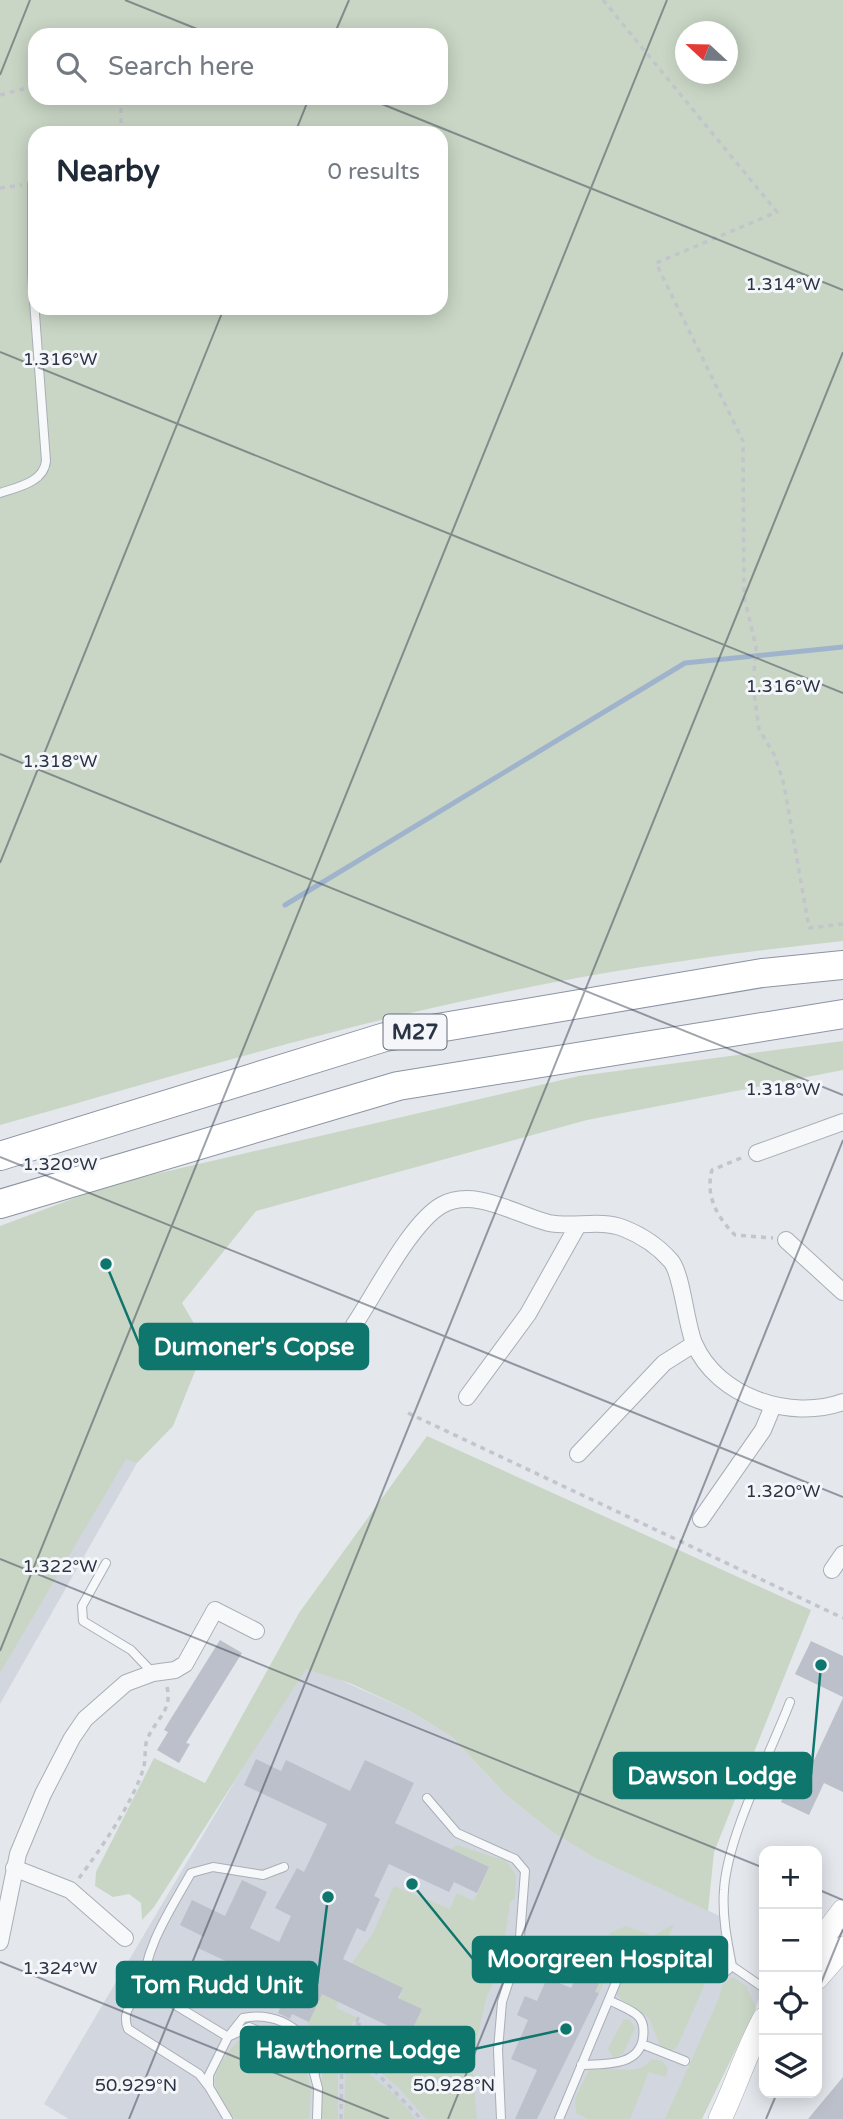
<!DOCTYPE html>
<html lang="en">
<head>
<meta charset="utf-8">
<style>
	:root { --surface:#fff; --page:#f2f2f3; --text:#1f2937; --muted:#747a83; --line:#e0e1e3 }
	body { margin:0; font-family:"Varela Round",sans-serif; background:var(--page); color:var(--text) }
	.controls { position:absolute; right:21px; bottom:21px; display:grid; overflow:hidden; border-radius:14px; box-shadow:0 4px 18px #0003 }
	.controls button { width:63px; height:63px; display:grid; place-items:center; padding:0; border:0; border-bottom:2px solid var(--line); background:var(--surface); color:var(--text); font:35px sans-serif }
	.compass { position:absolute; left:675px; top:21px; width:63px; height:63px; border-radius:50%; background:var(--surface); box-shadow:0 4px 18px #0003; rotate:292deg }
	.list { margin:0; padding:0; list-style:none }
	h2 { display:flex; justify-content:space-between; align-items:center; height:91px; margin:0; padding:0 28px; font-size:30px }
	h2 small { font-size:23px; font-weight:400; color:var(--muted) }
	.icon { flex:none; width:38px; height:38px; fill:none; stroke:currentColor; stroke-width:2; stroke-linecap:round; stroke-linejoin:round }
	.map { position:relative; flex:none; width:843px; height:2119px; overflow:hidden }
	.search { position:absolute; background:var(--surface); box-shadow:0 4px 18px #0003; left:28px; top:28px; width:420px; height:77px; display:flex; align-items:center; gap:18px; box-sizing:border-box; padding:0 24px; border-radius:21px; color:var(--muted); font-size:26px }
	.panel { position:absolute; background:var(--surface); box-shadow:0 4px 18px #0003; left:28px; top:126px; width:420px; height:189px; border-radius:21px }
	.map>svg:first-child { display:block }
</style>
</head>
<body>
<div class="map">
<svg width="843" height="2119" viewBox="0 0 843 2119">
	<rect width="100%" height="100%" fill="#e4e7ec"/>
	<!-- built -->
	<path fill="#d2d6de" d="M0 1395 137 1463 0 1704Z
		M304 1664 412 1712 452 1737 506 1795 551 1831 593 1857 724 1918 731 1966 764 1989 701 2119H69L44 2104Z"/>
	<!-- green -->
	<path fill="#c9d6c5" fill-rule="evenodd" d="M0 0H843V941C722 954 601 971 482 997 319 1031 160 1080 0 1125ZM686 32H728V74H686ZM35 35H441V98H35ZM35 133H441V308H35Z
		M843 1041V1070L587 1120 256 1211 182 1303 206 1344 173 1426 137 1463 126 1459 0 1673V1226L112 1184 579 1076Z
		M427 1436 811 1610 714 1852 708 1911 593 1857 551 1831 506 1795 452 1737 412 1712 352 1684 306 1669 154 1907 142 1920 141 1903 129 1894 113 1897 95 1886 96 1872 154 1758 205 1783 299 1613Z
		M457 1845 506 1861 516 1875 515 1898 510 1902 501 1966 486 1999 472 2061 477 2119H426L399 2088 350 2047 358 2027 393 2042C402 2024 395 2006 403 1988L352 1963 373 1933 394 1886 450 1909 457 1893 474 1901 489 1868 451 1849Z
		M674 1924 666 1942 689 1953 698 1936 719 1945 721 1963 708 1977 677 2047 672 2051 661 2048 649 2018 620 1998 616 1993 629 1960 617 1955 599 1993 595 1992 613 1952 603 1948 610 1933 626 1926 653 1936Z
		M733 1977 746 1986 756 2008 702 2119H665L719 1998 722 1985Z
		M323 1991 339 1999 336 2008 356 2017 343 2042 308 2024Z
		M624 2019 630 2020 635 2028 623 2054 613 2058 608 2048Z
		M252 2033 298 2055 304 2063 311 2089 309 2119H235C227 2111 218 2096 215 2085 212 2069 237 2036 252 2033Z
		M310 2034 335 2047 338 2055V2119H322V2067Z
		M346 2054 396 2096 416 2119H344Z
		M652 2059 662 2061 668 2068 666 2077 649 2072 630 2119H588L576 2113 575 2099 589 2070C611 2063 635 2080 652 2059Z"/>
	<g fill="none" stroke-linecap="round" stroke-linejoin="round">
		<!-- stream -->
		<path stroke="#9fb4cc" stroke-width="5" d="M285 905 685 663 843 647"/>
	</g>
	<!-- building -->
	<path fill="#bbc0ca" d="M220 1640 242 1653 186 1743 190 1744 179 1763 157 1750 168 1732 164 1730 170 1720Z
		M811 1641 843 1656V1697L795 1674Z
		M843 1698V1792L824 1783 809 1815 781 1802 803 1755 814 1760Z
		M256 1759 281 1771 286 1760 350 1791 365 1760 414 1783 395 1823 489 1867 477 1893 454 1882 449 1892 389 1864 374 1896 380 1899 365 1932 357 1928 343 1959 403 1988 398 1998 422 2009 409 2036 322 1994 309 2022 292 2014 290 2019 278 2013 280 2008 254 1996 256 1992 223 1976 230 1963 198 1948 204 1937 180 1925 192 1900 225 1916 242 1880 267 1892 250 1928 279 1942 291 1916 275 1908 297 1868 304 1872 327 1824 244 1785Z
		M591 1942 613 1952 595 1992 599 1993 537 2119H515L537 2070 511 2059 528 2020 517 2015 525 1996 537 2001 547 1978 571 1988Z
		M843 2077V2119H808Z"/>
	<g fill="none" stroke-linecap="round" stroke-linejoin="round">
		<defs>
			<path id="lane" d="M0 493C18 487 44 482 46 461L32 274V184
				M106 1563 82 1606 83 1621 131 1650 153 1673
				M427 1798 457 1833 515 1859 525 1871 519 1950 502 2002 498 2050 501 2119
				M721 1976 732 1966
				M764 1988 732 1966C727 1941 722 1915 724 1890 727 1837 770 1754 790 1702
				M142 1994C144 1948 169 1912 191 1873L213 1867 263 1875 284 1867
				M642 2044 685 2061
				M581 2065C603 2064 639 2067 643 2038 644 2031 644 2023 639 2017 633 2010 618 2005 609 2000
				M209 2087 199 2074 128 2029C120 2010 137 1989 157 1994L228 2037 243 2018C279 2010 318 2035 315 2073
				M228 2119 209 2087V2075L228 2037 249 2027 301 2049 310 2058 318 2088 317 2119
				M559 2119 622 1968"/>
			<path id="street" d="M757 1153 843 1122
				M786 1240 843 1292
				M354 1325C375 1294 411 1222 442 1205 475 1187 516 1215 549 1223 572 1228 601 1219 623 1228 641 1235 658 1246 671 1261 682 1274 686 1324 694 1343 717 1397 791 1421 843 1402
				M467 1397 528 1314 578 1225
				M578 1454 664 1363 694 1344
				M701 1519 763 1430 773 1406
				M832 1570 843 1554
				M14 1868 70 1890 125 1938
				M0 1942 18 1854 43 1794 72 1738 85 1719 126 1683 153 1673 175 1670 185 1664 215 1610 256 1631"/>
			<path id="secondary" d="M817 1945 843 1911
				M817 1978 843 1948
				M720 2119C736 2086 746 2052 764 2019"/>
			<path id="highway" d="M0 1156 385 1037 762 973 843 965
				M0 1204 398 1086 843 1014"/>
		</defs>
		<!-- lane casing -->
		<use href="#lane" stroke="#a9aeb7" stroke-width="10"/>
		<!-- street casing -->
		<use href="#street" stroke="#a9aeb7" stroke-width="18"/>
		<!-- secondary casing -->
		<use href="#secondary" stroke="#a9aeb7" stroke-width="24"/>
		<!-- highway casing -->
		<use href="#highway" stroke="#8b94a3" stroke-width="30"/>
		<!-- path -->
		<path stroke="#c2c5cb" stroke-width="3.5" stroke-dasharray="5 5" stroke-linecap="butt" d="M603 0 777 212 656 263 743 441 744 596 756 647 753 685 759 729 775 756 784 785 809 928 843 924
			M0 95 35 86
			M121 133V98
			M0 188 22 185
			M741 1158 712 1170C705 1196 717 1217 735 1235L773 1238
			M408 1413 843 1618
			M79 1878C100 1850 135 1800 144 1766 146 1758 144 1748 147 1740 155 1719 173 1711 167 1687
			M356 2023 391 2038 394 2031
			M315 2033 371 2067 421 2119
			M344 2049 360 2014
			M341 2119 342 2047"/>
		<!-- lane -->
		<use href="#lane" stroke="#f7f8fa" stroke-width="8"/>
		<!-- street -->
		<use href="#street" stroke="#f7f8fa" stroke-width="16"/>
		<!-- secondary -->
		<use href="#secondary" stroke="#fff" stroke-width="23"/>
		<!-- highway -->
		<use href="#highway" stroke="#fff" stroke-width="28"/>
	</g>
	<!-- ticks -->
	<path fill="none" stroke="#2b3445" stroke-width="2" stroke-opacity="0.45" d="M125 0 212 35M334 35 349 0M0 75 30 0M367 98 843 290M295 133 309 98M0 352 843 693M0 754 843 1095M0 863 224 308M0 1157 843 1497M0 1559 764 1868M0 1651 667 0M817 1889 843 1900M0 1962 389 2119M817 1993 843 1929M129 2119 843 352M448 2119 843 1140M766 2119 777 2093"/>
	<g text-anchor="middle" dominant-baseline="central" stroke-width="6" stroke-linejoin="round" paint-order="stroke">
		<!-- shield labels -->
		<rect fill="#f4f6f9" stroke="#676e7b" stroke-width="2" x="383.5" y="1014.5" width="63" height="35" rx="5"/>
		<g font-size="21" font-weight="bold" fill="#2b3445">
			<text x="415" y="1032">M27</text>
		</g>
	</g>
	<g font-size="18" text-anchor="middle" fill="#2b3445" stroke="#f4f6f9" stroke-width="6" stroke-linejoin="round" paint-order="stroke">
		<text x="783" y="290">1.314°W</text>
		<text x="60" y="365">1.316°W</text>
		<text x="783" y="692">1.316°W</text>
		<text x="60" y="767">1.318°W</text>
		<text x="783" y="1095">1.318°W</text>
		<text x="60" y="1170">1.320°W</text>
		<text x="783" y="1497">1.320°W</text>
		<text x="60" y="1572">1.322°W</text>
		<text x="60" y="1974">1.324°W</text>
		<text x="136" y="2091">50.929°N</text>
		<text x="454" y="2091">50.928°N</text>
	</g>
	<!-- callouts -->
	<path fill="none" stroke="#0f766e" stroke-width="2.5" d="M106 1264L140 1346M821 1665L811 1775M412 1884L473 1959M328 1897L317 1984M566 2029L474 2049"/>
	<g fill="#0f766e" stroke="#f4f6f9" stroke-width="2.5">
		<circle cx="106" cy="1264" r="7"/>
		<circle cx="821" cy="1665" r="7"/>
		<circle cx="412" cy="1884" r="7"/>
		<circle cx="328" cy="1897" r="7"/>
		<circle cx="566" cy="2029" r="7"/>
	</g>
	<g fill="#0f766e" stroke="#0f766e" stroke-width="2.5">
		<rect x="140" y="1324" width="228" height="45" rx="7"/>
		<rect x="614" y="1753" width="197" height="45" rx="7"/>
		<rect x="473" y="1937" width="254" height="45" rx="7"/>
		<rect x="117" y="1962" width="200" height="45" rx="7"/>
		<rect x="241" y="2027" width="233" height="45" rx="7"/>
	</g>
	<g font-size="24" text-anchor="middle" font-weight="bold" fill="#fff">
		<text x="254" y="1355">Dumoner's Copse</text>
		<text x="712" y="1784">Dawson Lodge</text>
		<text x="600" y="1967">Moorgreen Hospital</text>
		<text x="217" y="1993">Tom Rudd Unit</text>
		<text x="358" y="2058">Hawthorne Lodge</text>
	</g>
</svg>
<div class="controls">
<button>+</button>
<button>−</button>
<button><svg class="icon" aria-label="locate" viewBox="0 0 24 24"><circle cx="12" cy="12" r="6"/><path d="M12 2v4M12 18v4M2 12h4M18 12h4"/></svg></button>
<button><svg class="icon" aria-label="layers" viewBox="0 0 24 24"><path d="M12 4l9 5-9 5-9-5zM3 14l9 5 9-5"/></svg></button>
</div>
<svg class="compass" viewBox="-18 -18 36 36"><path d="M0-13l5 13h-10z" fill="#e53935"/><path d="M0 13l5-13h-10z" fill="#747a83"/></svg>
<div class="search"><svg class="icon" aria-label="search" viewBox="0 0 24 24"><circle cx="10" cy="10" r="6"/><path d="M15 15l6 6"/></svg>Search here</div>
<section class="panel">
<h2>Nearby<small>0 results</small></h2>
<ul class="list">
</ul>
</section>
</div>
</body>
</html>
